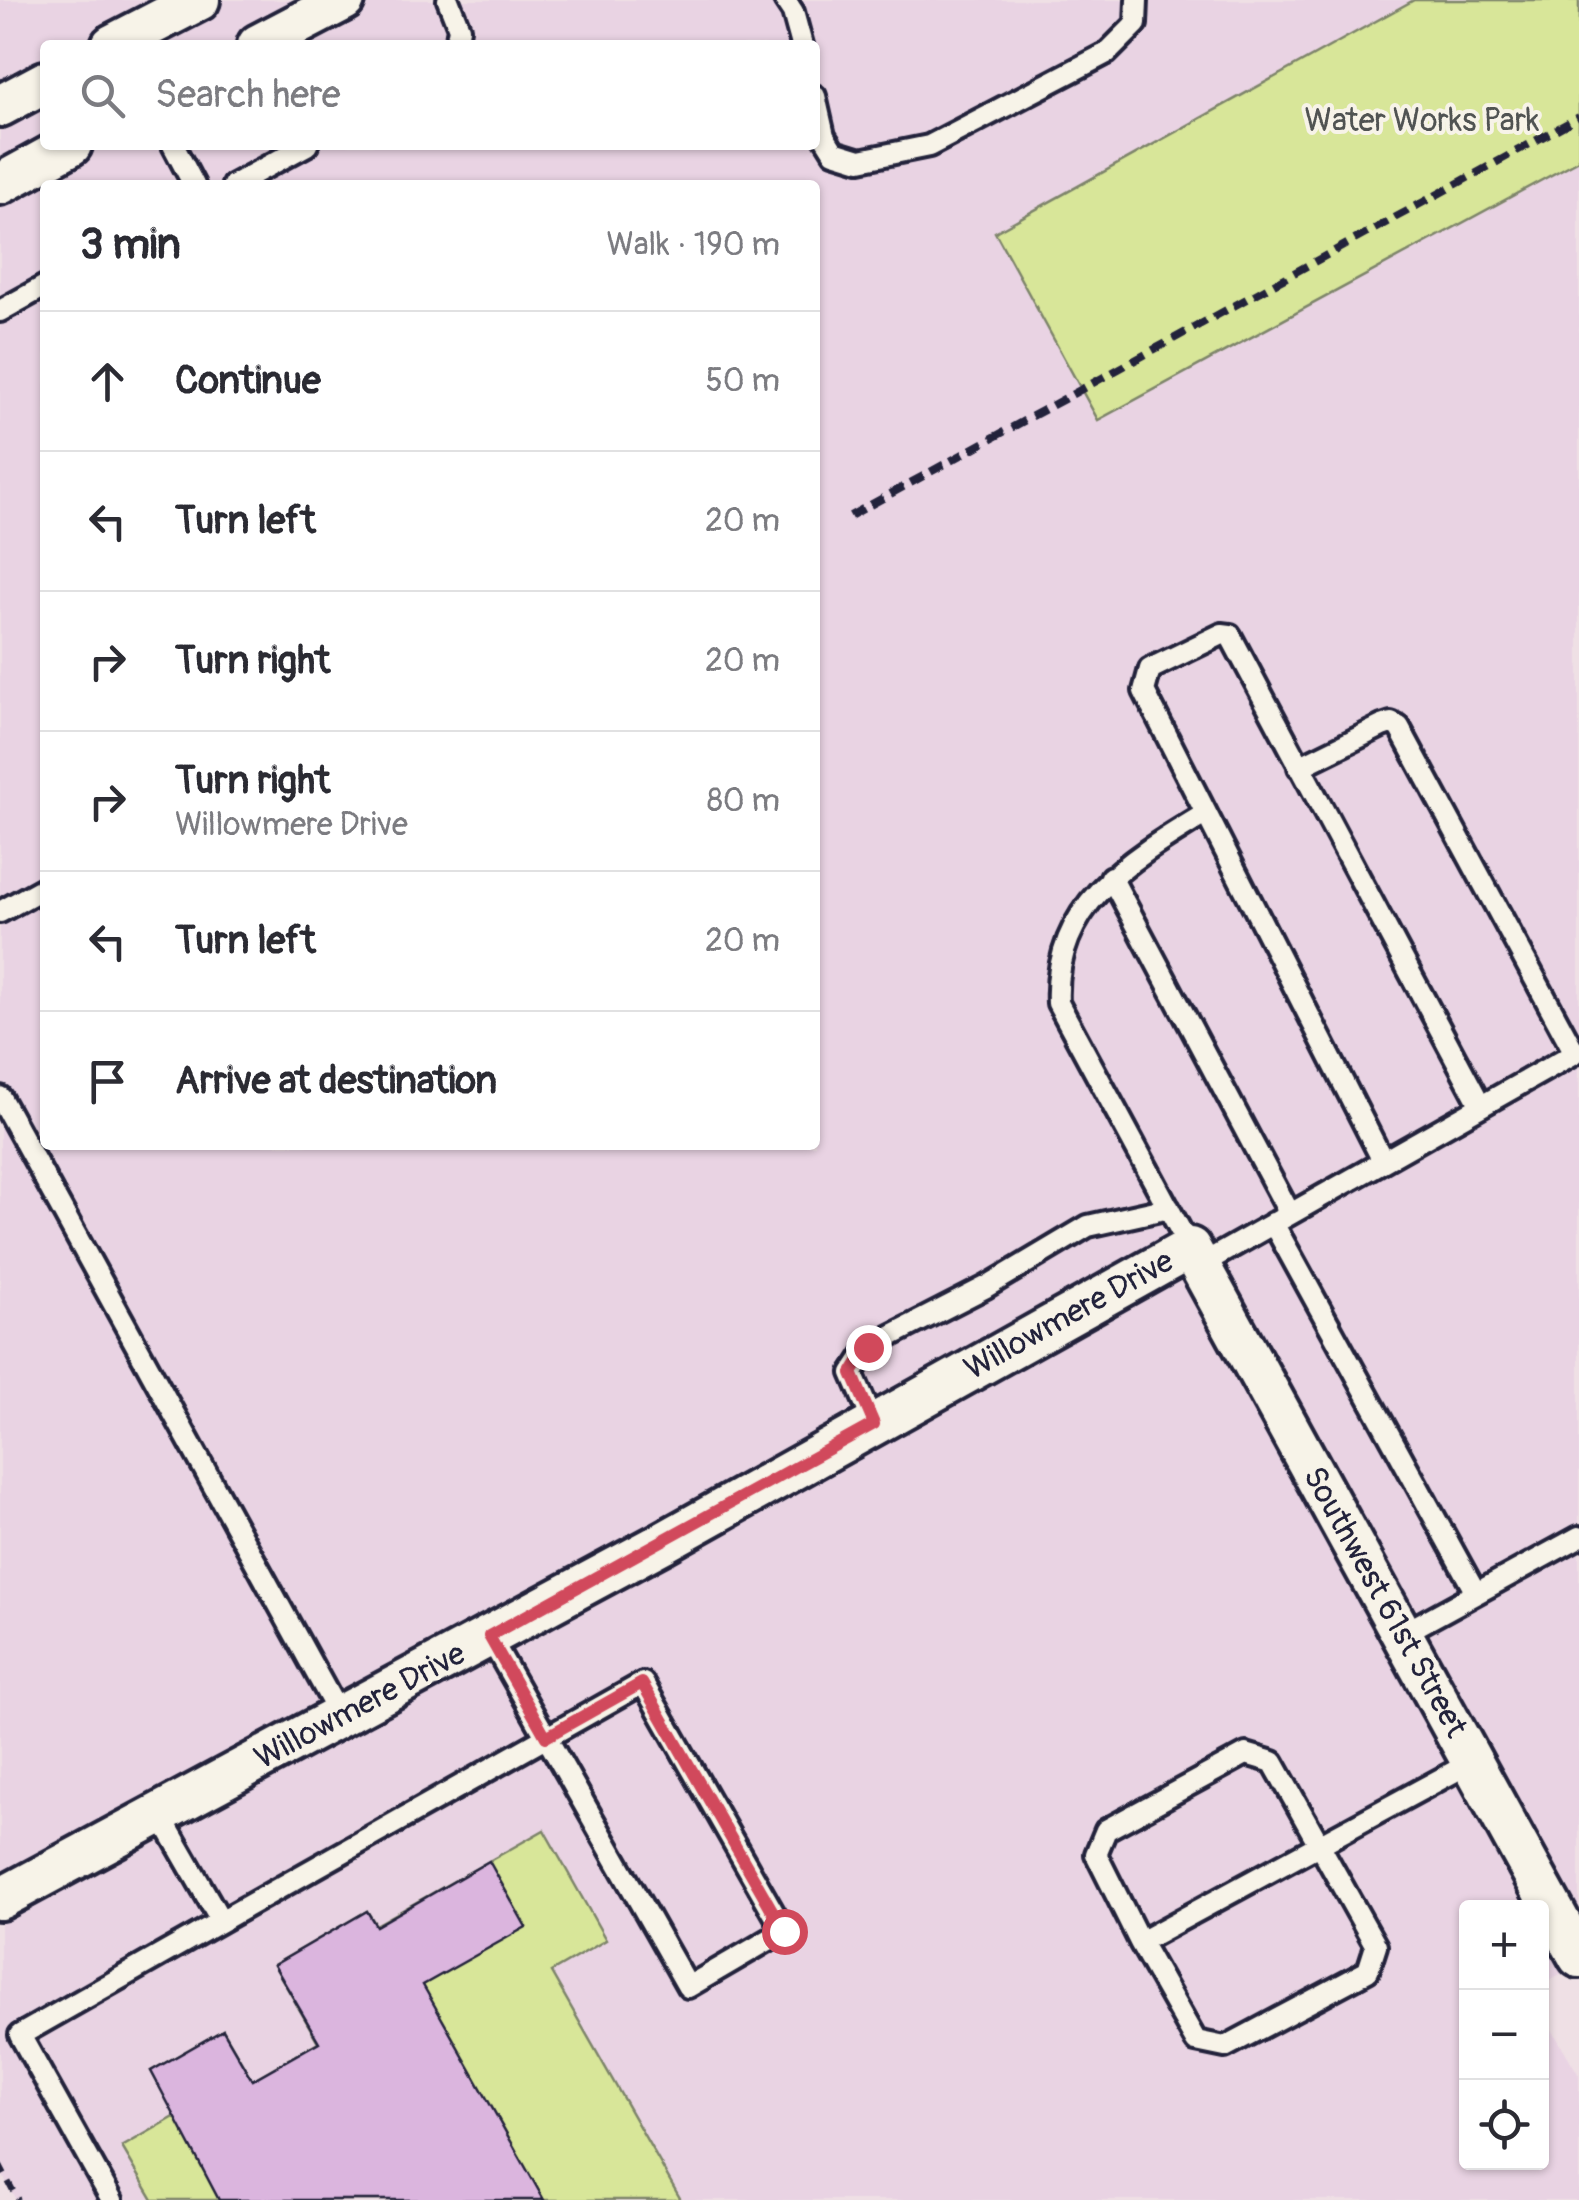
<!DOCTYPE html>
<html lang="en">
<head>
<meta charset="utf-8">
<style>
	:root { --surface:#fff; --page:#f7f7f7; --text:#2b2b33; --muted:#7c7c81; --line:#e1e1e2 }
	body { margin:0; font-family:Pangolin,sans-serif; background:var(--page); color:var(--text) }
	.controls { position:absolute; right:30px; bottom:30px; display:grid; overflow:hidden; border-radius:10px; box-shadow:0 2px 8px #0004 }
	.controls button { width:90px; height:90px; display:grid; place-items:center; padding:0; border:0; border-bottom:2px solid var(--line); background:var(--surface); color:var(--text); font:50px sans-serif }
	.stop { position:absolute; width:30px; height:30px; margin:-22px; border:8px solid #d1495b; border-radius:50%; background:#fff }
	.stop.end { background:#d1495b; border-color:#fff; box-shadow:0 2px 10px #0008 }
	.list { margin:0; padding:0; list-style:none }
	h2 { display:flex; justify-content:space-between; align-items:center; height:130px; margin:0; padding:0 40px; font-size:42px }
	h2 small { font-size:32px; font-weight:400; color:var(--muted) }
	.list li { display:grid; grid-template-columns:65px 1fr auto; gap:30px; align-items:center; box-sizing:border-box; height:140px; padding:0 40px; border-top:2px solid var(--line) }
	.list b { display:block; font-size:38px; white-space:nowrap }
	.list p { margin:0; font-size:32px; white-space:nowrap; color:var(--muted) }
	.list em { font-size:32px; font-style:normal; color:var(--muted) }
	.icon { flex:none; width:55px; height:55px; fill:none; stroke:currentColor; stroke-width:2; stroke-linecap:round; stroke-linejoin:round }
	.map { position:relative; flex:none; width:1579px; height:2200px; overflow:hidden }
	.search { position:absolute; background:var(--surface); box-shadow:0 2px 8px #0004; left:40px; top:40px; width:780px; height:110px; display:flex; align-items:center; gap:25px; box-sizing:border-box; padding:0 35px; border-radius:10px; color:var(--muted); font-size:38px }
	.panel { position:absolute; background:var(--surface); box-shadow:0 2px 8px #0004; left:40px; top:180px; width:780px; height:970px; border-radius:10px }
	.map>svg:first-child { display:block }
</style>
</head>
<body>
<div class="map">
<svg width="1579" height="2200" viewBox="0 0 1579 2200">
	<rect width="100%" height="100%" fill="#efe0e5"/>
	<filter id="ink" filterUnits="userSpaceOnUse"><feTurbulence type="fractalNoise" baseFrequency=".01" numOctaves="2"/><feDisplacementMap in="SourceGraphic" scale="20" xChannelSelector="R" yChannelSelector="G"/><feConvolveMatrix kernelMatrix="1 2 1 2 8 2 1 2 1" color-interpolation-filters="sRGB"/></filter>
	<g filter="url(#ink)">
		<!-- built -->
		<path fill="#e9d3e3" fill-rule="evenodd" d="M0 0H1414L996 232 1098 419 1579 160V1964L1542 1984V1908H1466V2162H1542V2013L1579 2075V2200H16L0 2170ZM45 45H815V145H45ZM45 185H815V1145H45Z"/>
		<!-- green -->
		<path fill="#d8e699" stroke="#7d846a" stroke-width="2.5" d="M1414 0H1579V160L1098 420 995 232Z
			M544 1830 606 1940 551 1972 681 2200H153L122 2147 176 2116 151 2071 223 2030 252 2080 318 2042 274 1965 367 1911 376 1925Z"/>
		<!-- building -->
		<path fill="#dbb5de" stroke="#22223b" stroke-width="2.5" d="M489 1861 526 1927 423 1985 544 2200H219L151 2071 223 2030 252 2080 319 2042 274 1965 367 1911 376 1926Z"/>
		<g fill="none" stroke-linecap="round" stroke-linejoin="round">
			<defs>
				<path id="service" d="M448 0 459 28 456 45
					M785 0 793 12 802 45
					M815 96 824 136 834 152 860 160 929 146 1107 53 1136 24 1137 0
					M173 145 194 185
					M233 185 307 145
					M0 311 45 286
					M1111 877 1290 1214
					M0 912 45 887
					M0 1097 340 1716
					M1383 1161 1144 691 1150 669 1222 634 1230 635 1481 1106
					M1273 1223 1476 1593
					M1190 1248 1058 1003C1053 904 1131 859 1205 814
					M1200 1265 1575 1053 1399 727 1391 723 1382 726 1299 767
					M874 1424 852 1373 869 1347 986 1287 1088 1226 1169 1208
					M1402 1634 1579 1537
					M159 1813 221 1921 643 1683 784 1931 688 1987 489 1636
					M1140 1942 1196 2041 1225 2047 1368 1971 1376 1946 1273 1762 1246 1754 1106 1830 1096 1854 1140 1942 1472 1762
					M112 2200 20 2035 221 1921"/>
				<path id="minor" d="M112 45 199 0
					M258 45 344 0
					M0 106 45 82
					M0 184 71 145
					M0 1899 664 1542 1190 1248 1579 1957"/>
			</defs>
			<!-- service casing -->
			<use href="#service" stroke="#22223b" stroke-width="28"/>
			<!-- minor casing -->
			<use href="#minor" stroke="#22223b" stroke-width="48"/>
			<!-- path -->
			<path stroke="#22223b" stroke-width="6" stroke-dasharray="10 8" stroke-linecap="butt" d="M0 2166 18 2200"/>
			<!-- service -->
			<use href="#service" stroke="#f7f3e8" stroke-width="20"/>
			<!-- minor -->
			<use href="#minor" stroke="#f7f3e8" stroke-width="40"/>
			<!-- rail -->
			<path stroke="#22223b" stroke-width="8" stroke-dasharray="15 8" stroke-linecap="butt" d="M850 516 1579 117"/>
		</g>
	</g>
	<g fill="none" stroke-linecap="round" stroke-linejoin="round" filter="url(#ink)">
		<!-- route -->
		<path stroke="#d1495b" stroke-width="12" d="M784 1931 642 1683 546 1737 489 1636 874 1424 852 1373 868 1347"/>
	</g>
	<g text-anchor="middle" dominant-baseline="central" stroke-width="8" stroke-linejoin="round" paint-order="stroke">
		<!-- park labels -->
		<g font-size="32" fill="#505352" stroke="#f7f3e8">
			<text x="1422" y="121">Water Works Park</text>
		</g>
		<!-- street labels -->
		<g font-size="32" fill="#22223b" stroke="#f7f3e8">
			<text transform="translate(1069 1315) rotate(-29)">Willowmere Drive</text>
			<text transform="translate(1385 1602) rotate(61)">Southwest 61st Street</text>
			<text transform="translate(360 1706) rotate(-28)">Willowmere Drive</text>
		</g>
	</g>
</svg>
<div class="controls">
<button>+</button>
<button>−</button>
<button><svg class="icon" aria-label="locate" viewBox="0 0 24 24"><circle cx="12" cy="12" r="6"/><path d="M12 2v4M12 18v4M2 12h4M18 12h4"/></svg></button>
</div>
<div class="stop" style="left:784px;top:1931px"></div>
<div class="stop end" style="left:868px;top:1347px"></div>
<div class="search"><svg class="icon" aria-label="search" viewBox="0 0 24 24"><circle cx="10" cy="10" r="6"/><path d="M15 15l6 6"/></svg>Search here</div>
<section class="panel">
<h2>3 min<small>Walk · 190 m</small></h2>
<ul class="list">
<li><svg class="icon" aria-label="ahead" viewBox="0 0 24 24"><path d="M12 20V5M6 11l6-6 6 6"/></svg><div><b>Continue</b></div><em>50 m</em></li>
<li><svg class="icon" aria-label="left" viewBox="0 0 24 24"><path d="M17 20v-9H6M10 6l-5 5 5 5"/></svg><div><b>Turn left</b></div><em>20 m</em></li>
<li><svg class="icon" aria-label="right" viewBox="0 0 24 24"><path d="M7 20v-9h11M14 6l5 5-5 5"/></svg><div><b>Turn right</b></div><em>20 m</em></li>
<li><svg class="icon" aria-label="right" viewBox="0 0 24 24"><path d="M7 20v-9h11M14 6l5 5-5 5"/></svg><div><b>Turn right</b><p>Willowmere Drive</p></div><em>80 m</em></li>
<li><svg class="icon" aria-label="left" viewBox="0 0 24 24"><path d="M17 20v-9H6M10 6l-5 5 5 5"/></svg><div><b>Turn left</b></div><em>20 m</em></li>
<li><svg class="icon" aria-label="arrive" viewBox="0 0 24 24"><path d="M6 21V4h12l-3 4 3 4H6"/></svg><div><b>Arrive at destination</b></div></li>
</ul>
</section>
</div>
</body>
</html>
